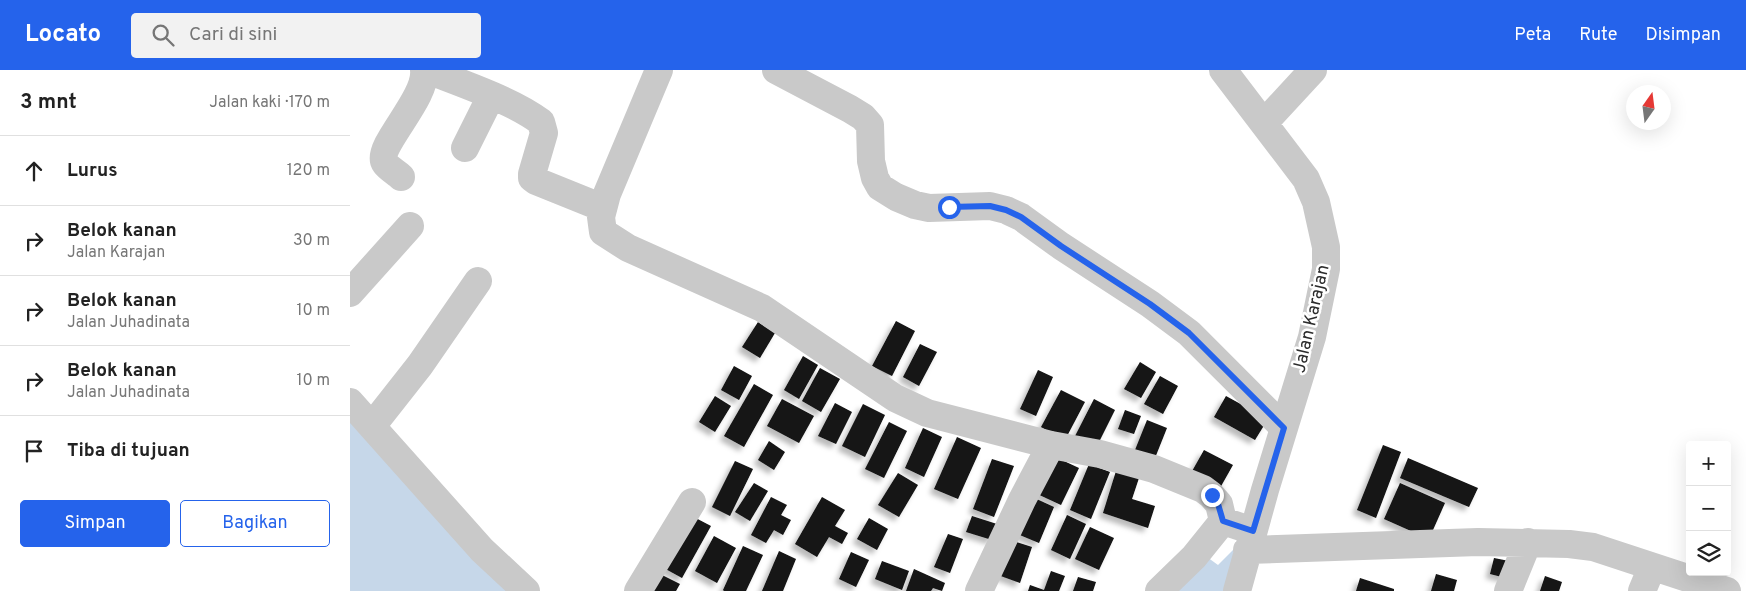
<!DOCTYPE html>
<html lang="id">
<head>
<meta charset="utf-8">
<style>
	:root { --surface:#fff; --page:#f2f2f2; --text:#222; --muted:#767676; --line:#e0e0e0; --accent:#2563eb }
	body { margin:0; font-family:Overpass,sans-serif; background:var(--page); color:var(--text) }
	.controls { position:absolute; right:15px; bottom:15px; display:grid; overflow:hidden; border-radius:5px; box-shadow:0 5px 20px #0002 }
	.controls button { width:45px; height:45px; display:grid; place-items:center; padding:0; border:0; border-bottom:1px solid var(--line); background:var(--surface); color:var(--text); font:25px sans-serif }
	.compass { position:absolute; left:1276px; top:15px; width:45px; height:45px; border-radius:50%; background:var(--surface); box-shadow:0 5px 20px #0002; rotate:14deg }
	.stop { position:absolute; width:15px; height:15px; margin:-11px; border:4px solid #2563eb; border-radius:50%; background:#fff }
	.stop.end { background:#2563eb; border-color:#fff; box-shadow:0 1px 5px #0008 }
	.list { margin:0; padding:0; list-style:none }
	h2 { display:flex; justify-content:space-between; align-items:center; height:65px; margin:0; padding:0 20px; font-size:21px }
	h2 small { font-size:16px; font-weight:400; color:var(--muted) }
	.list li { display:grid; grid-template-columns:32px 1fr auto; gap:15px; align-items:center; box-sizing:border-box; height:70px; padding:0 20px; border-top:1px solid var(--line) }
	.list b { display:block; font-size:19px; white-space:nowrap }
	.list p { margin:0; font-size:16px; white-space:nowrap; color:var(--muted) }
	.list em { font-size:16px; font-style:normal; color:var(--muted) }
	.actions { display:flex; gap:10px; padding:15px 20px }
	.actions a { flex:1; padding:11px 0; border:1px solid var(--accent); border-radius:5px; text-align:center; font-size:18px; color:var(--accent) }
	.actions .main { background:var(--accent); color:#fff }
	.icon { flex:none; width:28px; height:28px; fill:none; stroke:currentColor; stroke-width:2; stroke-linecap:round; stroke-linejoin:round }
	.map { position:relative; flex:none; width:1396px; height:521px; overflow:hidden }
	header { display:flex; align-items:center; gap:30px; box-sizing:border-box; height:70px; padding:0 25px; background:var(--accent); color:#fff }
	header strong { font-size:24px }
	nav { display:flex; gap:28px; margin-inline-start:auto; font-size:18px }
	.search { width:350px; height:45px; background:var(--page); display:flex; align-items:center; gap:12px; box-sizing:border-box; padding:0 18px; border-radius:5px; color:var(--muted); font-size:19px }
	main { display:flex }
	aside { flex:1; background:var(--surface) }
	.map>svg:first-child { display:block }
</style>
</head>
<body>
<header>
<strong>Locato</strong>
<div class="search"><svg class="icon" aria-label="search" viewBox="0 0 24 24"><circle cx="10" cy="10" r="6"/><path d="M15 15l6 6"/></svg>Cari di sini</div>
<nav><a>Peta</a><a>Rute</a><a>Disimpan</a></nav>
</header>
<main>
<aside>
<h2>3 mnt<small>Jalan kaki · 170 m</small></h2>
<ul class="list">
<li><svg class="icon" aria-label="ahead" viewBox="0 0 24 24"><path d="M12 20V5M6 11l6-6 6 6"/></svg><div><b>Lurus</b></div><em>120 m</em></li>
<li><svg class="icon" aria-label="right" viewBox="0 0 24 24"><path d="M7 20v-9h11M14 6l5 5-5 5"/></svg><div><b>Belok kanan</b><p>Jalan Karajan</p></div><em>30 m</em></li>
<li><svg class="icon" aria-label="right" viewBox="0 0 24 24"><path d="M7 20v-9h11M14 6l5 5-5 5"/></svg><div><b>Belok kanan</b><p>Jalan Juhadinata</p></div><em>10 m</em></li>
<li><svg class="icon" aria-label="right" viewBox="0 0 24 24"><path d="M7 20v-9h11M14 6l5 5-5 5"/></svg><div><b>Belok kanan</b><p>Jalan Juhadinata</p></div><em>10 m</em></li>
<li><svg class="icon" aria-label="arrive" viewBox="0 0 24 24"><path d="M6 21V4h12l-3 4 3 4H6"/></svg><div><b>Tiba di tujuan</b></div></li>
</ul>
<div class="actions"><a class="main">Simpan</a><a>Bagikan</a></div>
</aside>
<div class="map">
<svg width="1396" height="521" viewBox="0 0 1396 521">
	<defs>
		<filter id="shadow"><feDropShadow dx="-4.5" dy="4.5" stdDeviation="2.5" flood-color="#0004"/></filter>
	</defs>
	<rect width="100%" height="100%" fill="#fff"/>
	<!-- water -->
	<path fill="#c6d7e9" d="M0 349 161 521H0Z
		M891 472 876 521H819L857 487 868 495Z"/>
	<!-- building -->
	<path fill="#131313" filter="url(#shadow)" d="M546 251 565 261 542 306 522 296Z
		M408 252 425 263 410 288 392 277Z
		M570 274 587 282 569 316 553 307Z
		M453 286 468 295 449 329 434 320Z
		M790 292 806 302 791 328 774 319Z
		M384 296 402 306 389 330 371 320Z
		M470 298 490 309 471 342 452 331Z
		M688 300 703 307 686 346 670 339Z
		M810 306 828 316 813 344 794 334Z
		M404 314 423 325 394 377 374 366Z
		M711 320 735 332 715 370 691 357Z
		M365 326 381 336 365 362 349 352Z
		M876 326 918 349 905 370 864 347Z
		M432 329 464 346 449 373 417 356Z
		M744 329 765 340 745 380 723 370Z
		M485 333 502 342 486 374 468 366Z
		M513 334 535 345 515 387 492 376Z
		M775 340 791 346 784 364 768 359Z
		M797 350 817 358 805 388 785 380Z
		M539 352 557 361 534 408 515 399Z
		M573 358 592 367 574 407 555 398Z
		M607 367 631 378 608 429 584 419Z
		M419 371 435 382 424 400 408 390Z
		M1033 375 1051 382 1026 448 1007 440Z
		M854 380 883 395 870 418 841 403Z
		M701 385 729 398 711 435 683 422Z
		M1058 388 1128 418 1119 437 1050 408Z
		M642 389 664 396 644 447 623 439Z
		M385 391 403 399 380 446 362 437Z
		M739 394 760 402 741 449 720 440Z
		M766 401 789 408 782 429 805 436 798 458 753 443Z
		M548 403 568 415 549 447 528 435Z
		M404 413 418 421 400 451 385 442Z
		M1050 413 1095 433 1079 469 1034 449Z
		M680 426 704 437 689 473 665 463Z
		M421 427 437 435 431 445 441 450 433 465 424 460 416 473 401 465Z
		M472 427 495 440 485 456 498 463 492 474 479 467 467 487 445 474Z
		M340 445 361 456 332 508 312 497Z
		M717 445 736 454 720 489 701 480Z
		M622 446 647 454 642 470 616 462Z
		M519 448 538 459 527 480 507 469Z
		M740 457 764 468 749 500 725 489Z
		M598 464 613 469 600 503 584 497Z
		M364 466 386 478 367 513 345 501Z
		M660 470 682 477 670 513 648 505Z
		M393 476 413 485 396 521H374L373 520Z
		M429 481 446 489 433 521H412Z
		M501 482 519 490 506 517 489 509Z
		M1144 488 1164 492 1160 509 1140 504Z
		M532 491 559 501 552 520 525 509Z
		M564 499 595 513 592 521 583 518 581 521H556Z
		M701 501 715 506 709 521H678L680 515 694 520Z
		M310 504 330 514 326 521H301Z
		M1086 504 1107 510 1104 521H1081Z
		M1195 506 1212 512 1209 521H1190Z
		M728 507 746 512 743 521H723Z
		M1010 508 1044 519V521H1006Z"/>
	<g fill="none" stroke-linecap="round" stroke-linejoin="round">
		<!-- minor -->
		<path stroke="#c9c9c9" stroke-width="28" d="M78 0C112 14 162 30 191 52L194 63 182 104V108L186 111 253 138
			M309 0 257 124 251 147 253 162 278 178 412 238 545 328 577 343 701 375 750 384 804 399 853 419 861 425 869 434 873 451 903 461
			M426 0 500 39 513 47 520 55 521 91 525 108 530 117 546 127 565 135 579 138 640 136 656 140 671 147 711 176 800 234 839 263 934 358
			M873 0 956 109 966 132 976 177V199L962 267 915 420 887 521
			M914 53 963 0
			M115 78 141 26
			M51 107C47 103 36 97 34 91 29 73 77 28 74 0
			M0 223 60 156
			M0 332 132 480 176 521
			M22 356 70 295 128 211
			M897 480 1128 472 1219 474 1243 477 1377 521
			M288 521 342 432
			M629 521 672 430 701 375
			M809 521 844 487 873 451
			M1158 521 1178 472
			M1292 521 1302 497"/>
	</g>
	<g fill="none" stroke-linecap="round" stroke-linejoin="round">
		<!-- route -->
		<path stroke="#2563eb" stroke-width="6" d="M599 137 640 136 656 140 671 147 711 176 800 234 839 263 934 358 903 461 873 451 868 434 862 425"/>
	</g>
	<g text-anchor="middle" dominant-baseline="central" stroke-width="5" stroke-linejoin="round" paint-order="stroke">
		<!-- street labels -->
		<g font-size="18" fill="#2c2c2c" stroke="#fff">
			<text transform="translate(962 249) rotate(-77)">Jalan Karajan</text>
		</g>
	</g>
</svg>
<div class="controls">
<button>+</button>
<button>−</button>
<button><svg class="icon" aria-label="layers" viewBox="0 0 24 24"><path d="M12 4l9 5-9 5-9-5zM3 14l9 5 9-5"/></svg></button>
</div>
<svg class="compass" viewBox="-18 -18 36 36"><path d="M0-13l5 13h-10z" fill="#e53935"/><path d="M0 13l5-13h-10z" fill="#767676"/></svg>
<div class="stop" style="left:599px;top:137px"></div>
<div class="stop end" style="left:862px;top:425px"></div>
</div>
</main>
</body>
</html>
